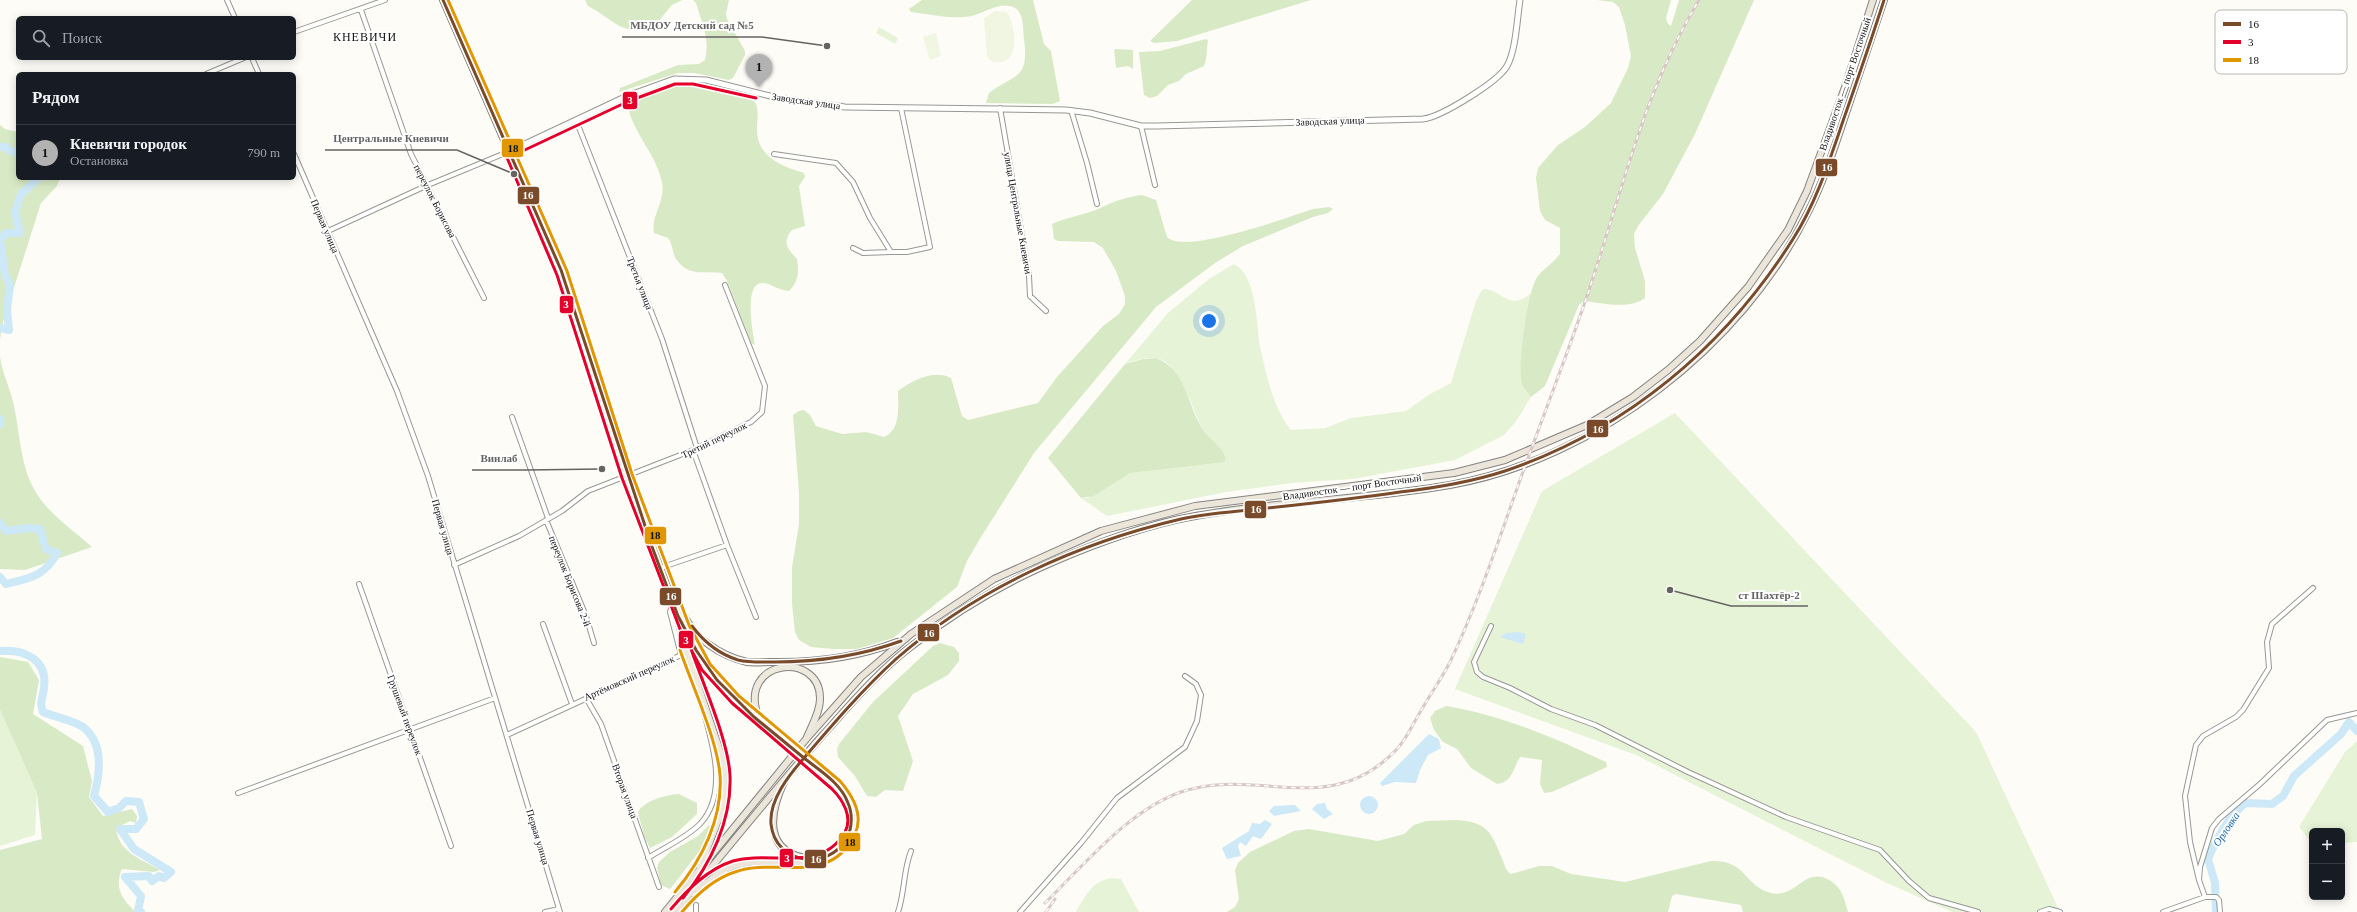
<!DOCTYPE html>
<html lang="ru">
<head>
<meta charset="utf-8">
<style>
	:root { --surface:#171b24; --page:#242831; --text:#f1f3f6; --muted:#9ea1a6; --line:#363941; --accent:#b2b2b3 }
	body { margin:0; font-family:Georgia,serif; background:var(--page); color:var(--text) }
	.controls { position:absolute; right:12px; bottom:12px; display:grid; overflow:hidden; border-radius:6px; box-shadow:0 2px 10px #0003 }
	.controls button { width:36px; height:36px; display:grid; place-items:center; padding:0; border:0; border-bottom:1px solid var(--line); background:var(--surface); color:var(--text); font:20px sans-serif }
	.you { position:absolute; left:1209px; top:321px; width:14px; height:14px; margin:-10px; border:3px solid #fff; border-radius:50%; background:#1a73e8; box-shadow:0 0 0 6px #1a73e833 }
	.badge { display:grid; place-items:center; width:26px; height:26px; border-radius:50%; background:var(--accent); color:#111; font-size:13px; font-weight:700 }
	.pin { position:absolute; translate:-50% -33px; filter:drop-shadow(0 1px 2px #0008) }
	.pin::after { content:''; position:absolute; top:21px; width:14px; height:12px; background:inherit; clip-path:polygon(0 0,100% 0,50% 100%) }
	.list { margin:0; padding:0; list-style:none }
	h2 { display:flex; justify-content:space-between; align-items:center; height:52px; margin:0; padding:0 16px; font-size:17px }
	h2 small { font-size:13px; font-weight:400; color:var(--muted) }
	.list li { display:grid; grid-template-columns:26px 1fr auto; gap:12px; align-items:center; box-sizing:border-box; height:56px; padding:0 16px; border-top:1px solid var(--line) }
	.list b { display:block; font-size:15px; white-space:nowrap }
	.list p { margin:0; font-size:13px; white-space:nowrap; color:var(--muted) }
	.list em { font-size:13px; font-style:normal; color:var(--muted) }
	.icon { flex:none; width:22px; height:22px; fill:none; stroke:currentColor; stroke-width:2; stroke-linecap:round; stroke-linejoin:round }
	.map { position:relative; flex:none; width:2357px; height:912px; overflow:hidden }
	.search { position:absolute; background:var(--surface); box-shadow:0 2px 10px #0003; left:16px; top:16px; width:280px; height:44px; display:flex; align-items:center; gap:10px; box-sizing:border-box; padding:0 14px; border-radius:6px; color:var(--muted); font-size:15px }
	.panel { position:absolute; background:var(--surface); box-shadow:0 2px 10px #0003; left:16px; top:72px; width:280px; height:108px; border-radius:6px }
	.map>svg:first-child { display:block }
</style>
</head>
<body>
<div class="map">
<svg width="2357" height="912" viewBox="0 0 2357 912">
	<rect width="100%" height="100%" fill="#fdfcf7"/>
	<!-- green -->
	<path fill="#e7f3d7" d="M879 27 898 38 895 44 876 33Z
		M1234 264C1257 275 1256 323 1260 346 1266 374 1273 408 1291 430L1325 428 1351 418 1406 411 1430 394 1451 383 1476 301 1482 290 1486 289C1505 293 1510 311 1531 293L1523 345V386L1531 397 1517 420 1504 435 1455 460 1353 479 1292 483 1226 492 1107 516 1081 498H1088L1130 473 1198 463 1208 464 1224 454C1218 447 1210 440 1205 433 1192 413 1182 361 1155 358 1145 357 1134 361 1125 364L1168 313 1209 279Z
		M1675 413 1976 732 2060 912H1952L1887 883 1636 755 1455 689 1542 491Z
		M0 710 37 793 35 835 0 846Z
		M2357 741V842L2342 843V831H2312V839L2309 840 2299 827 2345 752Z
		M1111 878 1121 879 1139 912H1076C1086 895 1091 882 1111 878Z"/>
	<!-- forest -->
	<path fill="#d8eac5" d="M585 0H682L672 5 651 30C619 34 613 19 588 6Z
		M693 0H729L726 14 727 19 745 51V55L733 78 729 80 694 73H678L619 92 620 88 678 65 699 64 705 60C710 38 702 24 696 3Z
		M922 0H1033L1044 44 1051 51 1060 101 1053 104 986 103 989 93C1016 73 1029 80 1024 39 1023 30 1024 13 1015 8 1002 0 984 13 971 16 953 20 929 14 911 12L909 9Z
		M1192 0H1311L1177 41 1154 43 1150 41Z
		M1597 0H1671L1666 18 1668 24 1671 26 1679 0H1754L1695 134 1663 194 1638 226 1634 234 1635 248 1645 281V298C1629 310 1602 303 1584 301L1579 305 1545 386 1531 397C1528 393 1524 389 1522 384 1517 367 1527 298 1535 281 1540 270 1553 264 1560 254V228L1545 220 1540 211 1536 178 1538 168 1558 145 1585 127 1611 103 1628 68 1631 56 1625 25 1619 7 1613 2Z
		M1206 39 1208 40 1206 59 1204 66 1186 74 1179 81 1168 85 1157 96 1150 98 1144 95 1139 52 1160 51Z
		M1116 49 1133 50V69L1128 66 1116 68 1114 50Z
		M674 83C691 83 748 88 756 104 759 111 757 122 757 129 757 157 781 166 804 173L805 177 799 186 805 226 792 230C782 242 787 248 797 259 799 270 799 282 789 291 777 290 770 283 763 283 743 282 753 334 755 345L751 343 727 281 722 273C704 270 689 278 676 259 672 253 673 244 668 238L654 233C650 217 666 201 662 183 657 154 631 131 628 105 636 91 660 88 674 83Z
		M0 125 5 129 18 132V178H60L57 186 41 203 3 322 0 339Z
		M1142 195 1156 200 1167 237C1184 255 1289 217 1313 209L1329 207 1333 209 1328 213 1313 217 1243 246 1215 263 1156 307 1034 453 978 542 967 561 957 587 893 638 857 649H833L811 647 799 640 795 632 792 604V567L799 524V493L793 415 799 411 804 410 810 415 816 426 842 434 866 432 884 437C901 430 898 407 898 391 913 380 934 369 951 378L962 416 968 420 1038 403 1057 377 1103 326 1119 314 1125 304V296L1116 271 1103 248 1094 242 1058 241 1054 239 1052 224C1067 217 1085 215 1100 208 1115 201 1126 197 1142 195Z
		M0 357C2 371 8 384 12 398 20 427 19 462 34 489 46 512 73 530 92 547L25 570 0 569Z
		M1156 358C1190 371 1186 410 1207 435 1213 442 1228 452 1225 462L1130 473 1094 496 1081 498 1048 458 1125 364 1143 359Z
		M940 643 954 647 959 653V661L948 675 913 694 898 716 913 761 903 791 885 790 876 797 867 796 855 776 838 757 837 749 839 744 873 702 933 646Z
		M0 657 28 662 39 680 33 714 83 746 92 781 89 797 103 816 132 809 137 816 136 823 130 821 116 828C118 852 141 859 160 870L154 872 122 869C114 887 122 900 136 912H0V850L42 839 37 793 0 710Z
		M1446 706C1502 715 1555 738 1606 762L1607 767 1552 792 1544 793 1540 784 1542 760 1520 757C1513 768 1513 782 1497 784L1471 768 1457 749 1443 742 1434 730 1430 718 1435 711Z
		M679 794 697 803V814L672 837 650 848 644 836 638 812C645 800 666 795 679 794Z
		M1457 820C1489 822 1492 834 1503 861 1505 866 1506 871 1511 874L1539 866H1552L1571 874 1625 882 1711 861C1747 860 1744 886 1771 893 1795 899 1804 868 1827 879 1842 886 1844 898 1848 912H1743L1741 905 1676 894 1672 896 1668 912H1227L1235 907 1239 899 1235 870 1238 863 1250 852 1294 831 1309 829 1378 841 1404 834 1414 825 1426 821Z
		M709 825 711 826 702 848 670 889 661 885 657 868 659 862 670 852 698 836Z"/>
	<!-- pitch -->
	<path fill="#f0f6e1" d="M995 11 1006 12C1014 17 1023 64 997 62 992 62 989 60 987 56L984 18Z
		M936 33 941 56 930 60 923 37Z"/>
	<!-- water -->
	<path fill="#cde8f7" d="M1519 632 1526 634 1523 644 1500 637 1506 633Z
		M1429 734 1439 739 1441 748 1428 755 1420 770 1416 783 1395 782 1382 786 1380 783Z
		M1360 805a9 9 0 1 1 18 0a9 9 0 1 1-18 0Z
		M1325 803 1327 809 1333 814 1324 819 1312 809 1317 804Z
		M1295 805 1301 811 1274 816 1269 811 1274 806Z
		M1265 820 1272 824 1261 839 1253 836 1246 846 1240 842 1238 846 1241 856 1227 859 1222 848 1249 831 1252 823 1260 824Z"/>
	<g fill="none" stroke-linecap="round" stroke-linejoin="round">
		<!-- river -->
		<path stroke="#cde8f7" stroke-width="8" d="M0 147H6L10 151 16 152 18 150
			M0 328 9 330 7 310 10 285 5 275 0 240 6 233H20L15 212 21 194 39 178
			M0 419V424
			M0 523 6 531 29 528 40 529 46 549 57 553C45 576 30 578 6 584L0 577
			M0 651C25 649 48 660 44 688 43 698 39 702 43 712 55 717 73 720 83 727 104 743 100 774 94 796L108 812 119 808 126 801 139 802 144 819 136 829H120L134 849 171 872 164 878 159 876 152 881 149 876 125 877 141 896 138 911 141 912
			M2216 912 2215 883 2208 859 2216 841 2230 818 2245 803 2272 804 2283 796 2294 776 2341 734 2349 722 2357 731"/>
		<defs>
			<path id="minor" d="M227 0 235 18
				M361 10 411 154 484 298
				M294 32 385 0
				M252 58 259 74
				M206 74 244 58
				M1000 108 1029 276 1030 296 1046 311
				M1071 110 1087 163 1097 204
				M576 120 662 339 697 448
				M1141 126 1155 185
				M294 154 397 391 428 476 560 912
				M774 154 836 163 853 182 870 218 891 252H907L930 247 901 108
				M328 231 428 185 510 151
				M853 248 863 253 891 252
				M512 417 548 518
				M693 450 727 545 756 617
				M546 520 586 616 594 643
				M454 565 519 536 562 511 588 491 693 450 751 422 762 412 765 386 725 285
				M660 568 727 545
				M359 584 451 846
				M543 624 572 704
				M1491 626 1474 662 1477 672 1483 677 1510 688 1551 709 1595 725 1688 772 1786 817 1880 850 1909 881 1929 898 1978 912
				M682 653 699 697
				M586 698 601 724 659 887
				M507 735 681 655 670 612 672 605
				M238 793 495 698
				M648 858C665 847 686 838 700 824 729 793 712 741 702 706
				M2199 880 2190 842 2185 796 2196 745 2203 736 2236 717 2243 710 2269 668 2267 642 2272 624 2313 588
				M545 912 559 909
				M696 912V905
				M898 912C905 892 903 871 911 851
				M1020 912 1081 843 1117 798 1185 747 1197 721 1201 695 1196 684 1185 676
				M2040 912 2049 909 2060 912
				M2163 912 2205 897
				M2220 912 2219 900 2216 897H2205L2199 880 2200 867 2212 828 2219 819 2260 784 2327 720 2357 713"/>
			<path id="tertiary" d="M510 151 627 96 674 79 706 80 778 98 845 107 1066 110 1090 113 1141 126H1157L1423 119C1441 117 1498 82 1507 66 1516 50 1517 19 1520 0"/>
			<path id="primary" d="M443 0 562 273 627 476 670 594
				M669 591 681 635 721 754 726 780 721 813 700 867
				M675 604C683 625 693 648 706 667 726 693 752 714 777 735
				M759 719C735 658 821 650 820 699 820 712 812 725 807 737
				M818 770C839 788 870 818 843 846 837 852 832 858 823 859
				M785 780C769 813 762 854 812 859"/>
			<path id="trunk" d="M669 590C680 608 690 632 708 644 719 652 734 659 747 662 754 663 764 662 771 662 814 663 858 657 897 642
				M693 893C707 884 718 871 734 866 765 856 797 867 828 858
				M665 912 807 738 861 677 911 634 994 579 1101 531 1195 506 1454 473 1505 460 1587 425 1633 397 1668 370 1700 341 1748 287 1788 230 1807 191 1845 87 1873 0
				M675 912C723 853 771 794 821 737 850 705 878 671 913 645 951 615 994 589 1037 569 1081 549 1128 531 1175 520 1265 501 1359 501 1450 485 1596 459 1741 347 1807 214 1823 183 1834 149 1845 116 1858 77 1871 39 1884 0"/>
		</defs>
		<!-- minor casing -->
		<use href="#minor" stroke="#979795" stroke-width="6"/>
		<!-- tertiary casing -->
		<use href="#tertiary" stroke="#979795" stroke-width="7"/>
		<!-- primary casing -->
		<use href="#primary" stroke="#858482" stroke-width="8"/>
		<!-- trunk casing -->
		<use href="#trunk" stroke="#858482" stroke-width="8"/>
		<!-- minor -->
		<use href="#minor" stroke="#fffffe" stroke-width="4"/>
		<!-- tertiary -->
		<use href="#tertiary" stroke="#fffffe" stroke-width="5"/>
		<!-- primary -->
		<use href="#primary" stroke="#ede9dc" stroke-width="6"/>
		<!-- trunk -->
		<use href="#trunk" stroke="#ece5da" stroke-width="6"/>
		<defs>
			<path id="rail" d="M1045 903C1084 865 1129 810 1181 792 1256 766 1330 820 1396 750 1407 739 1413 723 1422 709 1431 693 1442 678 1450 662 1472 616 1489 568 1506 520 1532 443 1563 368 1589 290 1623 189 1643 93 1699 0
				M1046 912 1055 899"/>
		</defs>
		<!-- rail casing -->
		<use href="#rail" stroke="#d9c6c7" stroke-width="3"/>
		<!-- rail -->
		<use href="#rail" stroke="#fff" stroke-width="1.5" stroke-dasharray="4.5" stroke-linecap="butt"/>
		<defs>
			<path id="primary-bridge" d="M777 735 818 770"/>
		</defs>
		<!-- primary-bridge casing -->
		<use href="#primary-bridge" stroke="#858482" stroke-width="8" stroke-linecap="butt"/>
		<!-- primary-bridge -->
		<use href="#primary-bridge" stroke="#ede9dc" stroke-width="6"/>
		<defs>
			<path id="bus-1" d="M443 0 561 270 651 544 678 616 696 650 717 680 754 717 804 758
				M692 626C704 642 719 654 738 660 750 663 762 662 775 662 818 662 860 656 901 641
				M804 758C819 770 841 783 848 803 853 814 852 828 847 838 828 872 775 864 771 824 769 800 789 775 804 758Z
				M804 758C833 724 863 689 896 659 976 589 1078 543 1181 519 1207 513 1233 512 1259 509 1306 504 1353 499 1400 492 1435 488 1471 482 1505 471 1626 430 1725 347 1793 239 1816 203 1829 162 1843 121 1857 81 1871 41 1884 0"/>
			<path id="bus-2" d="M505 153 557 275 622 478 680 629 702 670 732 703 832 789C843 800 853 817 845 832 821 874 771 850 733 861 708 869 688 889 671 909
				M512 156 629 101 675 84H693L756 98
				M683 898C711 864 732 820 730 775 728 739 702 682 690 646"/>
			<path id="bus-3" d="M448 0 567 271 632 474 689 625 710 664 739 696 840 781C852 795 864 815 855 834 830 887 777 857 735 872 713 879 696 895 682 912
				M675 892C702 860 723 818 720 775 717 739 692 685 680 650"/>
		</defs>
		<!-- bus-1 casing -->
		<use href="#bus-1" stroke="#fff" stroke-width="6"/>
		<!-- bus-2 casing -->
		<use href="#bus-2" stroke="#fff" stroke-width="6"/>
		<!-- bus-3 casing -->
		<use href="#bus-3" stroke="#fff" stroke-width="6"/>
		<!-- bus-1 -->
		<use href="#bus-1" stroke="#7a4b2a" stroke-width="3"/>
		<!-- bus-2 -->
		<use href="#bus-2" stroke="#e4002b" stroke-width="3"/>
		<!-- bus-3 -->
		<use href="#bus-3" stroke="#e09702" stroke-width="3"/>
	</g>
	<g text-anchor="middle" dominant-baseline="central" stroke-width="4" stroke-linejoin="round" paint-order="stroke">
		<!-- street labels -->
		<g font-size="10" fill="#111" stroke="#fff">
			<text transform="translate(1845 84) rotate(-71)">Владивосток — порт Восточный</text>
			<text transform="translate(806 101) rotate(8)">Заводская улица</text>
			<text transform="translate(1330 121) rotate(-2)">Заводская улица</text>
			<text transform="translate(435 201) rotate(63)">переулок Борисова</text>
			<text transform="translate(1018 213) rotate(80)">улица Центральные Кневичи</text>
			<text transform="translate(325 226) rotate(67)">Первая улица</text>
			<text transform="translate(640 283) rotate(69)">Третья улица</text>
			<text transform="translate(714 440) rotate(-26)">Третий переулок</text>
			<text transform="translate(1352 487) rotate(-8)">Владивосток — порт Восточный</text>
			<text transform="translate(443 527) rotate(74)">Первая улица</text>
			<text transform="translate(570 581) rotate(68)">переулок Борисова 2-й</text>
			<text transform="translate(629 678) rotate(-24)">Артёмовский переулок</text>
			<text transform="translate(405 715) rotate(70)">Грушевый переулок</text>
			<text transform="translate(625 791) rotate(70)">Вторая улица</text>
			<text transform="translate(538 837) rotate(73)">Первая улица</text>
		</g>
		<!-- water labels -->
		<g font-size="11" font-style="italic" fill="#1768a6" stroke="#fff">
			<text transform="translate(2226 829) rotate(-56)">Орловка</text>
		</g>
		<!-- quarter labels -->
		<g font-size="12" letter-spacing="1" fill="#111" stroke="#fff">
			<text x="365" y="37">КНЕВИЧИ</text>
		</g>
	</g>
	<!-- legend -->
	<rect x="2215" y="10" width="132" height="64" rx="6" fill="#fff" stroke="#b8b8b8" stroke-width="1"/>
	<rect x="2223" y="22" width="18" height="4" fill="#7a4b2a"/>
	<rect x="2223" y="40" width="18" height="4" fill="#e4002b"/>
	<rect x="2223" y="58" width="18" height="4" fill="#e09702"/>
	<g font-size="11" fill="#111">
		<text x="2248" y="28">16</text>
		<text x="2248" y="46">3</text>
		<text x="2248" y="64">18</text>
	</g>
	<!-- callouts -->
	<path fill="none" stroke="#646362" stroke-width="1.5" d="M827 46L762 37H622M514 174L457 150H325M602 469L526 470H472M1670 590L1731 606H1808"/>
	<g fill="#646362" stroke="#fff" stroke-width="1.5">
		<circle cx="827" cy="46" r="4"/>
		<circle cx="514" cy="174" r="4"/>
		<circle cx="602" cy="469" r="4"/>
		<circle cx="1670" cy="590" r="4"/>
	</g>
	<g font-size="11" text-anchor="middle" font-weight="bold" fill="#646362" stroke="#fff" stroke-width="4" stroke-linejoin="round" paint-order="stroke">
		<text x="692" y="29">МБДОУ Детский сад №5</text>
		<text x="391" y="142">Центральные Кневичи</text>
		<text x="499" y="462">Винлаб</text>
		<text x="1769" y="599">ст Шахтёр-2</text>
	</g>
	<g stroke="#fff" stroke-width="1.5">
		<rect x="622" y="91" width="16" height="19" rx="4" fill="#e4002b"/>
		<rect x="501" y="138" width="23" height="20" rx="4" fill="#e09702"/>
		<rect x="1815" y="158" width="23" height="19" rx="4" fill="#7a4b2a"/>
		<rect x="517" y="186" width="23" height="19" rx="4" fill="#7a4b2a"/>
		<rect x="559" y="295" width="15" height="19" rx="4" fill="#e4002b"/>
		<rect x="1586" y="419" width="23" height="19" rx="4" fill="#7a4b2a"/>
		<rect x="1244" y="500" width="23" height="19" rx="4" fill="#7a4b2a"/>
		<rect x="644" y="526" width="23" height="19" rx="4" fill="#e09702"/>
		<rect x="659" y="587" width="23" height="19" rx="4" fill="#7a4b2a"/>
		<rect x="917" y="623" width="23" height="19" rx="4" fill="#7a4b2a"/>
		<rect x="678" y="630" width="16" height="19" rx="4" fill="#e4002b"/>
		<rect x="838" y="832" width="23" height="20" rx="4" fill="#e09702"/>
		<rect x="779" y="848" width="15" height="20" rx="4" fill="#e4002b"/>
		<rect x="804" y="849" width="23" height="20" rx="4" fill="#7a4b2a"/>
	</g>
	<g font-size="11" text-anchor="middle" font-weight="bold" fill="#fff">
		<text x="630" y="104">3</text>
		<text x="1827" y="171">16</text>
		<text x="528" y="199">16</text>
		<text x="566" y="308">3</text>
		<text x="1598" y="433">16</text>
		<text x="1256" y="513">16</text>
		<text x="671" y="600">16</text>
		<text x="929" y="637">16</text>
		<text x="686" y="644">3</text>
		<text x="787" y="862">3</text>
		<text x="816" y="863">16</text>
	</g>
	<g font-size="11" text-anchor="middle" font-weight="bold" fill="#111">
		<text x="513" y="152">18</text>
		<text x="655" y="539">18</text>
		<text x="850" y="846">18</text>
	</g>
</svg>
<div class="controls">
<button>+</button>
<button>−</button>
</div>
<div class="you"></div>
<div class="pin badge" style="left:759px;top:87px">1</div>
<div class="search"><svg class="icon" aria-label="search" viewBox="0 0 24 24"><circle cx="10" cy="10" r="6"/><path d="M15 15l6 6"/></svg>Поиск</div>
<section class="panel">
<h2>Рядом<small></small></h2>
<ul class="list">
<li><span class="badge">1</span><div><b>Кневичи городок</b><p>Остановка</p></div><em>790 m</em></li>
</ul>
</section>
</div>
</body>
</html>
